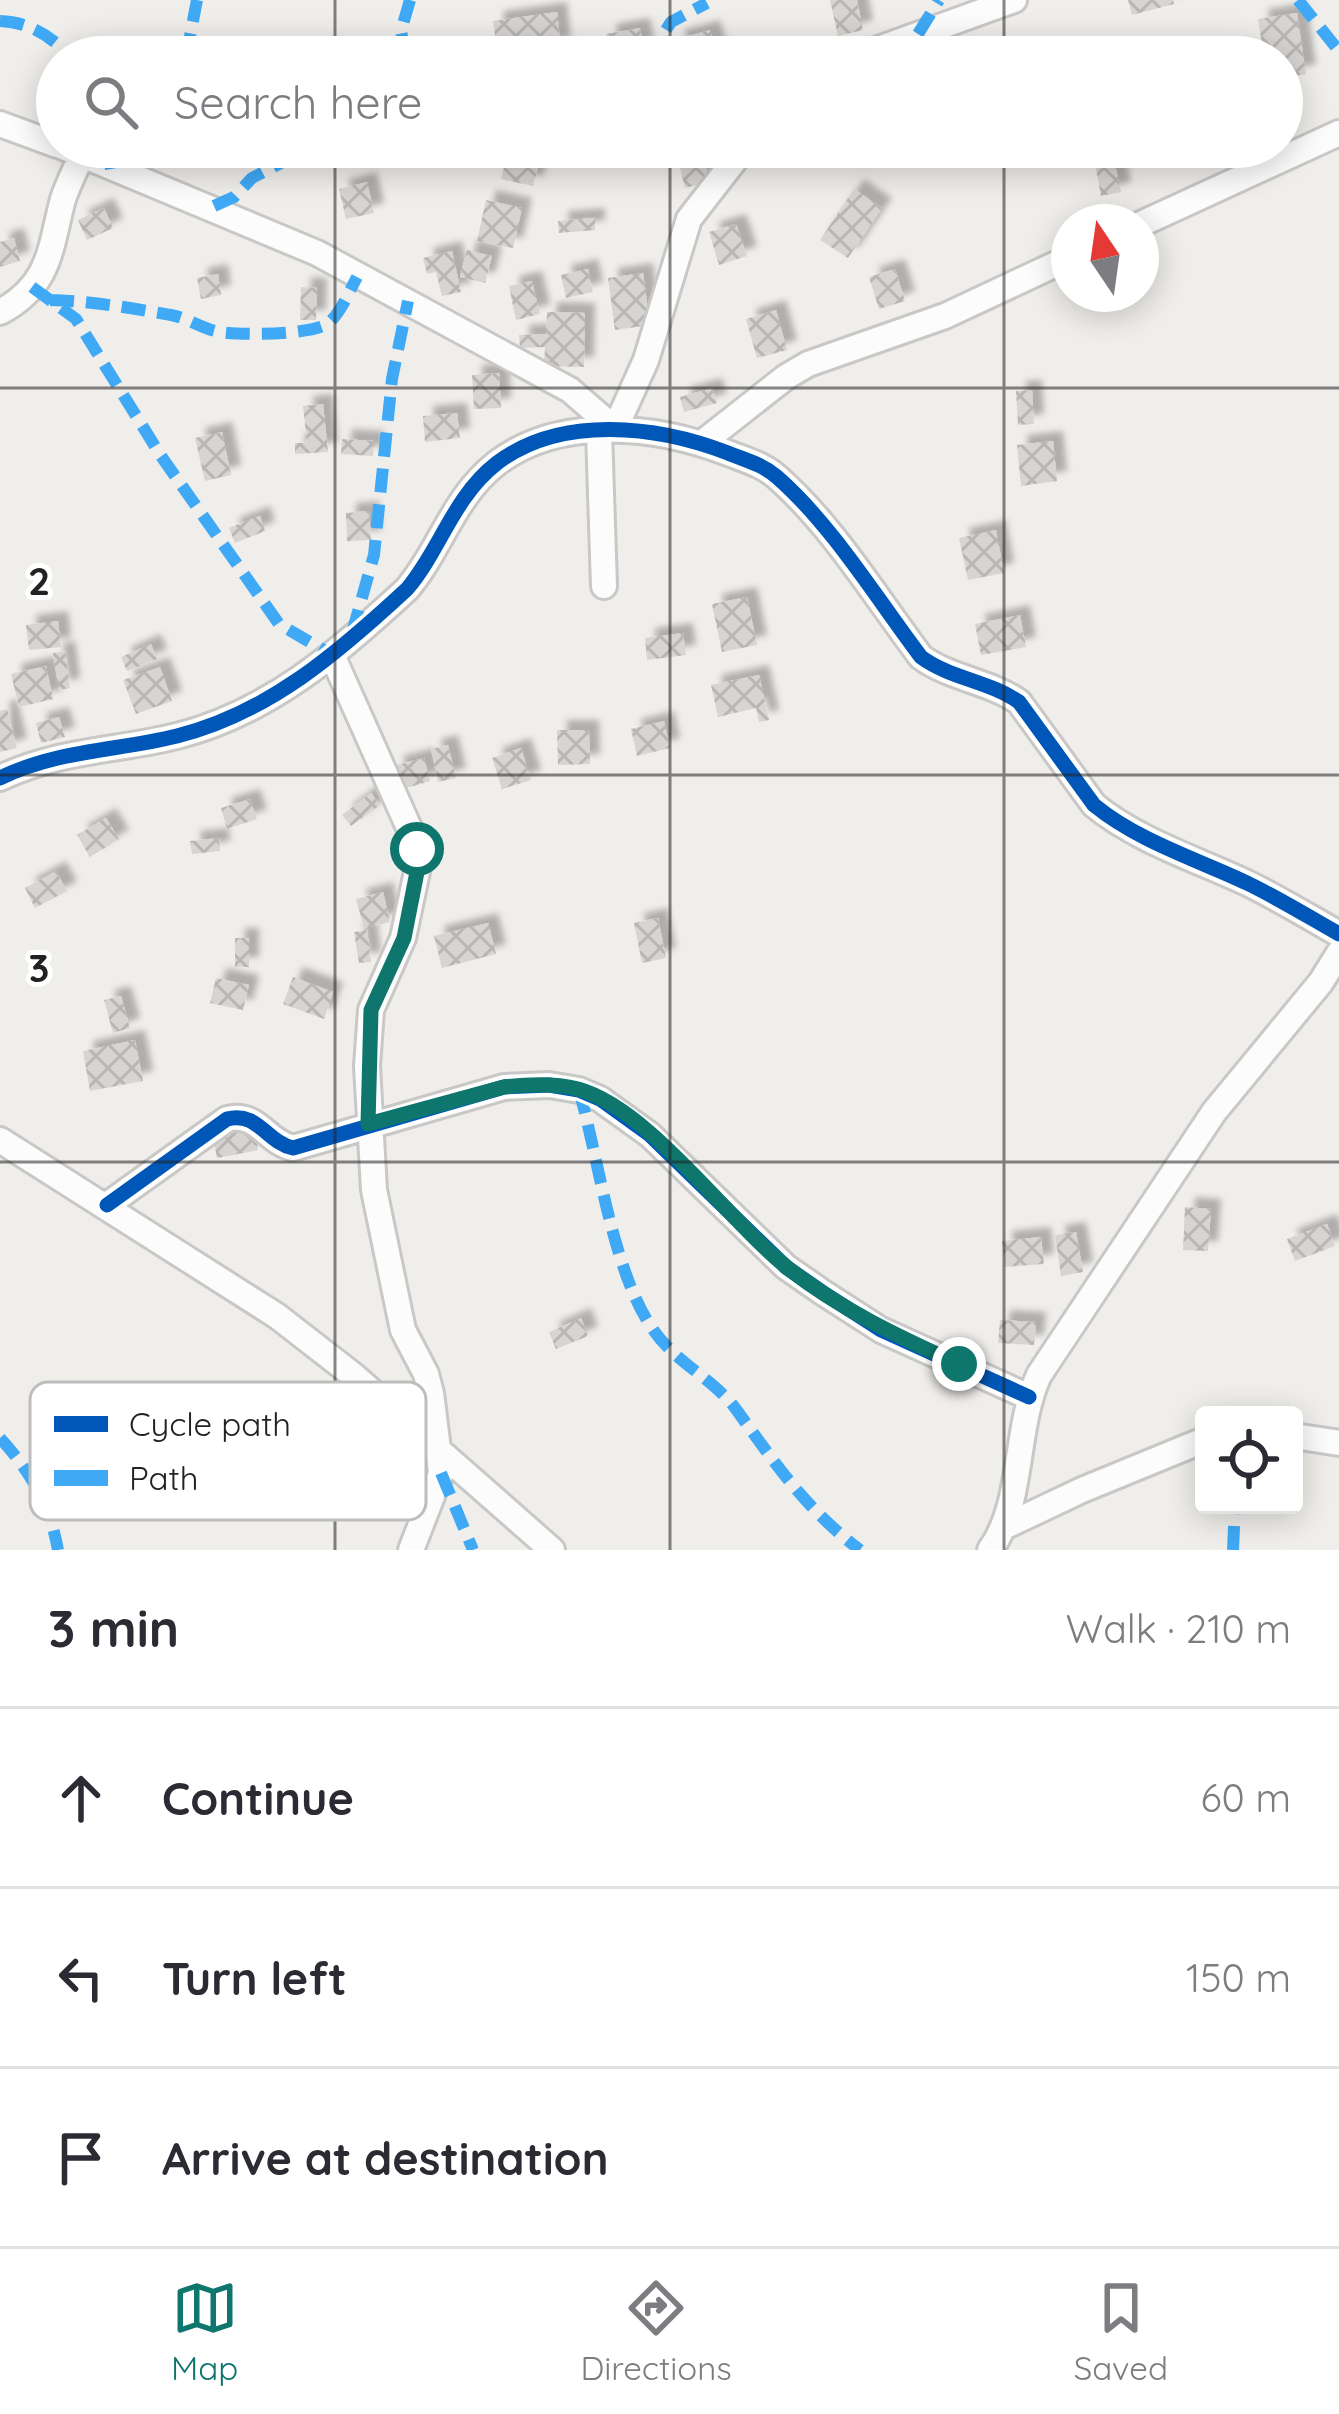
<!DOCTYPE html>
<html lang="en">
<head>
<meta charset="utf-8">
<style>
	:root { --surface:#fff; --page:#f2f2f3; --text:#2b2b33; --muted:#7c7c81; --line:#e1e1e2; --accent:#0f766e }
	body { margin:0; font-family:Quicksand,sans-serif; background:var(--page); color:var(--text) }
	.controls { position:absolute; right:36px; bottom:36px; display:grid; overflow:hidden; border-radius:12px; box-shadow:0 6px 30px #0003 }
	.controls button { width:108px; height:108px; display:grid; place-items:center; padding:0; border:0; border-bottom:3px solid var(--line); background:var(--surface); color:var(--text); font:60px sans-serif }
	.compass { position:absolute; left:1051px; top:204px; width:108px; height:108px; border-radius:50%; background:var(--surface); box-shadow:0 6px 30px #0003; rotate:347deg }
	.stop { position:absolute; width:36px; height:36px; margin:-27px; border:9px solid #0f766e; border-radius:50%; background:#fff }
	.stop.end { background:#0f766e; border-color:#fff; box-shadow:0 3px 12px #0008 }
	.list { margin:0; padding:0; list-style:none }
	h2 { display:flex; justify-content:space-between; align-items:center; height:156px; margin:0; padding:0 48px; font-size:51px }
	h2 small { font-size:39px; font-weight:400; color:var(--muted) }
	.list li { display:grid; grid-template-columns:78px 1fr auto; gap:36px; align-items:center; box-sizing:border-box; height:180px; padding:0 48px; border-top:3px solid var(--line) }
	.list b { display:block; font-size:45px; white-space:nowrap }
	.list em { font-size:39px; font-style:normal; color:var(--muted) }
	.icon { flex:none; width:66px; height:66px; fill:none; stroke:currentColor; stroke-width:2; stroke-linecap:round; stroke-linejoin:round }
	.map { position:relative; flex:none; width:1339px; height:1550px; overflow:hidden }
	.search { position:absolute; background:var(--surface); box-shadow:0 6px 30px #0003; left:36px; right:36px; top:36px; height:132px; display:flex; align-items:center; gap:30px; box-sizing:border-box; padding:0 42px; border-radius:66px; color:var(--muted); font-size:45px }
	.sheet { height:696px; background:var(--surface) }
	nav { display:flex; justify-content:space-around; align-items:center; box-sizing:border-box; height:168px; border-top:3px solid var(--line); background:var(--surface); font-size:33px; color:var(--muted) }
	nav a { display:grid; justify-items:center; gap:6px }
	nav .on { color:var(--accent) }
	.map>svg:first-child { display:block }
</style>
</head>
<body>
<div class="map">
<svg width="1339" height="1550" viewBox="0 0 1339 1550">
	<defs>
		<pattern id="building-cross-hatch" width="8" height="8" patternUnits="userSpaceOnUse" patternTransform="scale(3)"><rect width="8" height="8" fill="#d7d4d2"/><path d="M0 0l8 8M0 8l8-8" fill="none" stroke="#b8b6b4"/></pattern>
		<filter id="shadow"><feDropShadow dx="10" dy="-10" stdDeviation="3" flood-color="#0004"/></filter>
	</defs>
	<rect width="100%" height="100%" fill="#f0eeeb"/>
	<!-- building -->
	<path fill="url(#building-cross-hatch)" filter="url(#shadow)" d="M830 0H857L863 30 838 36Z
		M1128 0H1173L1174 4 1132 15Z
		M557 12 561 47 498 56 493 21Z
		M1297 13 1306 74 1282 78V57H1264L1258 19Z
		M640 28 644 49 610 56 606 34Z
		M710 30 717 53 680 57 674 40Z
		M433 147H468L470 160 436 165Z
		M509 147 542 152 533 186 501 179Z
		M702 149 710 182 685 188 677 155Z
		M1113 155 1121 192 1101 196 1094 158Z
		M367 182 374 213 346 219 339 189Z
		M854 189 882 208 848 258 820 240Z
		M486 200 522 208 513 248 477 241Z
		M104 208 113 228 87 240 78 220Z
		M595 218V230L559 233 558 221Z
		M736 224 747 256 719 265 709 232Z
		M14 238 20 261 0 267V242Z
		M467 250 492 256 485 283 460 277Z
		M452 251 461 292 442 296 436 272 427 274 423 258Z
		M588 269 593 292 566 298 561 275Z
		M895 269 905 301 879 309 869 277Z
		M643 273 650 325 615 330 608 278Z
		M218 274 221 295 201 299 197 278Z
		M532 281 540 314 516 320 509 286Z
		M301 287 317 288 316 320H300Z
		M776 310 787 350 757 358 746 319Z
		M547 312 585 313 584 367 544 366 545 347 520 348 519 335 546 334Z
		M499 373 501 408 474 409 472 375Z
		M712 388 717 403 684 412 680 397Z
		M1032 390 1034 424 1018 425 1016 391Z
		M323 404 328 452 295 454V443H307L303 406Z
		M457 413 460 438 425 442 423 416Z
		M222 432 231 475 205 481 195 438Z
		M342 439 374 441 373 456 341 454Z
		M1053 441 1057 481 1021 486 1017 445Z
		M369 511 371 540 347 541 346 513Z
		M260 516 265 531 235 543 229 528Z
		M996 530 1004 573 968 580 959 538Z
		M747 597 757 645 722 652 712 604Z
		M1020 615 1026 647 981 655 975 624Z
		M58 621 61 647 29 650 26 625Z
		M683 633 686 655 647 660 645 638Z
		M151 644 157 659 127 671 121 657Z
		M65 651 70 688 59 690 53 653Z
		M46 666 53 699 19 707 11 674Z
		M160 667 172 701 136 714 123 680Z
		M759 675 769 720 759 722 756 708 718 717 711 685Z
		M7 709 17 748 0 752V711Z
		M59 717 65 737 41 743 36 723Z
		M664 721 670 748 637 756 631 729Z
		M557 730H589L590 764 558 765Z
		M448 745 456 778 438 782 431 749Z
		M521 748 531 780 502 789 492 758Z
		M424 758 430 781 400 790 393 766Z
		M371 793 380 805 351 826 342 815Z
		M250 799 257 819 227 829 221 808Z
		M106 818 119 839 90 857 77 835Z
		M219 838 220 851 192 854 190 841Z
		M56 871 67 891 35 908 25 888Z
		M383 892 390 922 364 928 356 899Z
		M658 918 666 958 642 963 634 923Z
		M488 923 496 954 442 968 434 936Z
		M367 930 371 962 359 963 354 932Z
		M235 938H249V967H235Z
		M293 977 333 992 324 1019 283 1004Z
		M216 978 249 985 243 1010 210 1003Z
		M121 996 130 1028 113 1033 104 1000Z
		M135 1040 143 1081 90 1091 83 1051Z
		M254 1129 258 1150 217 1158 213 1136Z
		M1185 1207 1211 1209 1208 1251 1183 1250Z
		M1327 1224 1335 1246 1295 1261 1287 1239Z
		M1076 1232 1083 1272 1061 1276 1055 1235Z
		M1041 1237 1044 1264 1005 1267 1002 1241Z
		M581 1318 588 1336 556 1349 549 1332Z
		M1000 1320 1036 1322 1034 1345 998 1343Z"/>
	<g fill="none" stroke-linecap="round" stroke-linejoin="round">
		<defs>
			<path id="street" d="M856 57 1014 0
				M0 124 57 145
				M63 147 317 253 570 390 615 429 646 360 689 219 745 147
				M1141 224 1339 133
				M0 312C51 285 50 248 63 199 68 184 76 169 82 154
				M599 431 604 586
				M702 443 786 377 808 364 945 316 1069 258
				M332 655 410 830 418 867 403 938 371 1010 367 1066 374 1190 403 1330 426 1374 431 1393 441 1473 411 1550
				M0 778C58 750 116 751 177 736 269 713 339 652 407 589 441 549 453 497 497 463 562 414 658 426 728 453 745 460 762 464 777 477 832 525 877 599 921 657 951 679 989 681 1019 702L1094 805C1138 841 1196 859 1247 883 1278 898 1309 917 1339 934
				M0 1140 277 1316 353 1375 552 1550
				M107 1205 227 1119C258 1111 266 1142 293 1148L504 1087 549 1085 579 1090 600 1099 650 1135 786 1267 822 1292 881 1330 1029 1397
				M1294 1436 1339 1443
				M1006 1526 1082 1490 1204 1440
				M990 1550C1024 1504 1014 1429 1039 1375L1214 1112 1321 982 1339 953"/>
		</defs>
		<!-- street casing -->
		<use href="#street" stroke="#c9c8c7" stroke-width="30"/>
		<!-- street -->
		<use href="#street" stroke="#fdfcfc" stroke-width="24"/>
		<!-- quiet -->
		<path stroke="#3fa9f5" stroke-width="12" stroke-dasharray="24 12" stroke-linecap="butt" d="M1298 0 1339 51
			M0 21C29 22 51 36 71 57
			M918 34 939 0
			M186 57 197 0
			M406 57 401 31 410 0
			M644 57 651 54 671 22 707 3
			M107 147 111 169
			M214 206 234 197 252 178 312 147
			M32 287 76 319 161 456 279 624 332 655
			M50 300C91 301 131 308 171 315 187 318 200 327 215 331 236 336 310 335 327 324 340 315 349 292 357 277
			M352 633 374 555 392 379 408 301
			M579 1090C599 1160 612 1269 652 1328 675 1363 715 1379 738 1412 778 1467 805 1508 860 1550
			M0 1438C31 1472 50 1505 58 1550
			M441 1473 473 1550
			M1233 1550 1235 1505"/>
		<defs>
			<path id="cycleway" d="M0 778C58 750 116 751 177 736 269 713 339 652 407 589 441 549 453 497 497 463 562 414 658 426 728 453 745 460 762 464 777 477 832 525 877 599 921 657 951 679 989 681 1019 702L1094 805C1138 841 1196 859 1247 883 1278 898 1309 917 1339 934
				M107 1205 227 1119C258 1111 266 1142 293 1148L504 1087 549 1085 579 1090 600 1099 650 1135 786 1267 822 1292 881 1330 1029 1397"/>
		</defs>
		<!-- cycleway casing -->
		<use href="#cycleway" stroke="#fff" stroke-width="22"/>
		<!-- cycleway -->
		<use href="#cycleway" stroke="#0057b8" stroke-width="15"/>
	</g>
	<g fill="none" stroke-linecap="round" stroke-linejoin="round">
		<!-- route -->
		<path stroke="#0f766e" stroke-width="15" d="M417 849 418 867 404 938 371 1010 368 1124 504 1087C529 1084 554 1083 578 1089 650 1109 729 1222 789 1269 842 1310 899 1337 959 1364"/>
	</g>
	<!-- grid -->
	<path fill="none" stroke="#222" stroke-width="3" stroke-opacity="0.55" d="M335 0V57M670 0V57M1004 0V57M335 147V1550M670 147V1550M1004 147V1550M0 388H1339M0 775H1339M0 1162H1339"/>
	<!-- legend -->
	<rect x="30" y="1382" width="396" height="138" rx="18" fill="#fff" stroke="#bdbdbd" stroke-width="3"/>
	<rect x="54" y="1416" width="54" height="16" fill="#0057b8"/>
	<rect x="54" y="1470" width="54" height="16" fill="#3fa9f5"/>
	<g font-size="33" fill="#222">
		<text x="129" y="1436">Cycle path</text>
		<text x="129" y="1490">Path</text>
	</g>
	<g font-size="39" text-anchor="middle" font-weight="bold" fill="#222" stroke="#fff" stroke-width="10" stroke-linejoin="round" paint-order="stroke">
		<text x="39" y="595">2</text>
		<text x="39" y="982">3</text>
	</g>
</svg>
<div class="controls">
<button><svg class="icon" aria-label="locate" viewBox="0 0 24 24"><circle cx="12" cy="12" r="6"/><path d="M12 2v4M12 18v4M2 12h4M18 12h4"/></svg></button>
</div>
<svg class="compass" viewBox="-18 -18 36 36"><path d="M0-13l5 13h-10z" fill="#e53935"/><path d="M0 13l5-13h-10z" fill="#7c7c81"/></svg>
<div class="stop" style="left:417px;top:849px"></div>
<div class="stop end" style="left:959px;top:1364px"></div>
<div class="search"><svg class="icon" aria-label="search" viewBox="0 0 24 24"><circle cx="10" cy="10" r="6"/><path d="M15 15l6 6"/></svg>Search here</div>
</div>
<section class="sheet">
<h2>3 min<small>Walk · 210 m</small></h2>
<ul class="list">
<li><svg class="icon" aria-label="ahead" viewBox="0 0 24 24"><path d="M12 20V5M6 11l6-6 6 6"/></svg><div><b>Continue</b></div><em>60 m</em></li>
<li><svg class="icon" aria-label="left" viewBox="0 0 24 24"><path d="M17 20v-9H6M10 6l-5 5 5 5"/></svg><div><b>Turn left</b></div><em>150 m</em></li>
<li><svg class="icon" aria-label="arrive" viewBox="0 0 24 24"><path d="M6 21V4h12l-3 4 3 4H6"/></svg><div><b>Arrive at destination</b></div></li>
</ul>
</section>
<nav>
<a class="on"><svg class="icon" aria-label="map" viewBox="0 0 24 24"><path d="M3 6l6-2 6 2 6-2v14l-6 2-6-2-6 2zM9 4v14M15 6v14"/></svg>Map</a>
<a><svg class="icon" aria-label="directions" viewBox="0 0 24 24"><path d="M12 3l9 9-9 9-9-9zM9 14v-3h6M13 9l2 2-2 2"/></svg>Directions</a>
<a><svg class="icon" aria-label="saved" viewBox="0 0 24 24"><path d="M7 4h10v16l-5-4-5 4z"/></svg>Saved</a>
</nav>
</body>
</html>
